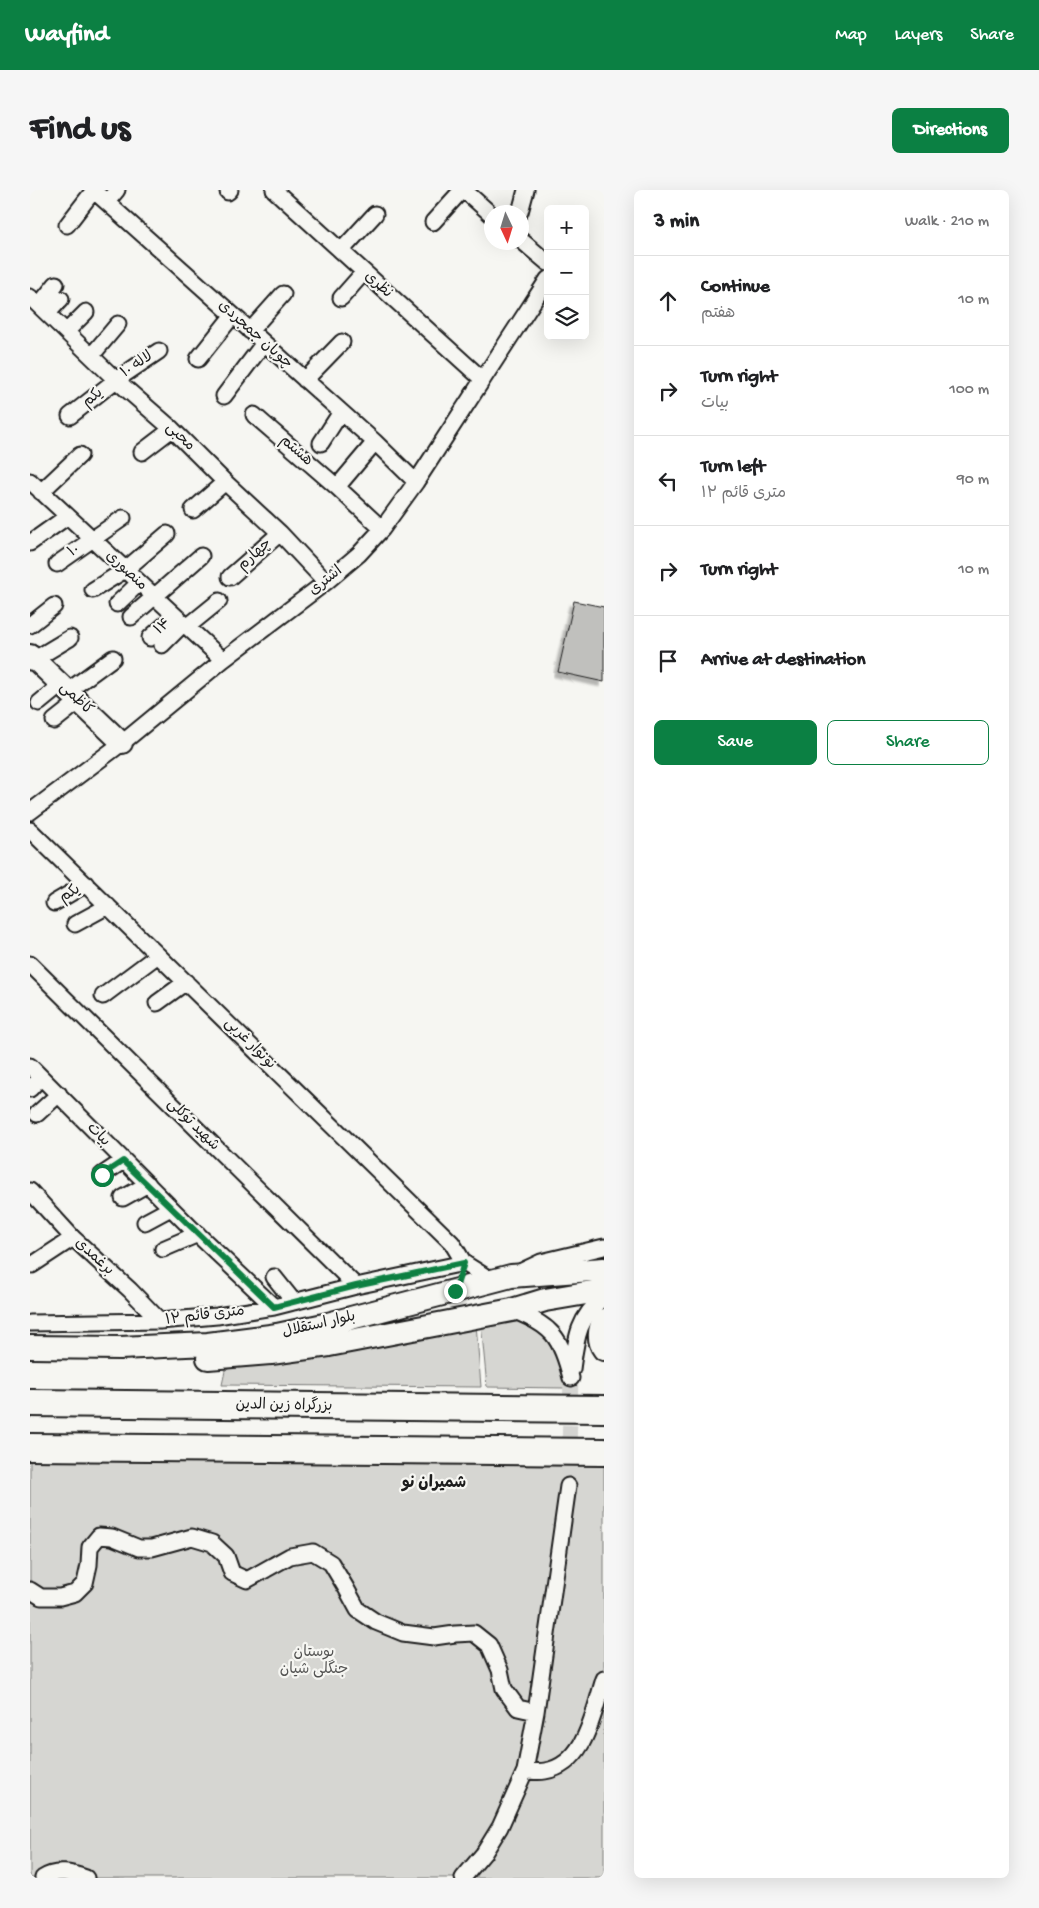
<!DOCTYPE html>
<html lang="en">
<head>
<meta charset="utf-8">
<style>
	:root { --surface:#fff; --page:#f6f6f6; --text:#202124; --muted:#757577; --line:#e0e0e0; --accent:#0b8043 }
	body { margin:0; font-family:"Gochi Hand","Playpen Sans Arabic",sans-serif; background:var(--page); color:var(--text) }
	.controls { position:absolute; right:15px; top:15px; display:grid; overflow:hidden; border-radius:8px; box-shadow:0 5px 20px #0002 }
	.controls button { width:45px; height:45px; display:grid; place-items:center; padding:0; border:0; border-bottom:1px solid var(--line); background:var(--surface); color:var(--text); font:25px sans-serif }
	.compass { position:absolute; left:454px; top:15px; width:45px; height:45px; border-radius:50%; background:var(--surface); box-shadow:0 5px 20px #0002; rotate:176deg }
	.stop { position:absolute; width:15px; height:15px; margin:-11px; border:4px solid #0b8043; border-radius:50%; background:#fff }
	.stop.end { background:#0b8043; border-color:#fff; box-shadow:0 1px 5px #0008 }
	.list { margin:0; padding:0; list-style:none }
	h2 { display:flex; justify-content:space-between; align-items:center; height:65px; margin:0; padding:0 20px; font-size:21px }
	h2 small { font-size:16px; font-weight:400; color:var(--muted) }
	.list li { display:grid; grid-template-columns:32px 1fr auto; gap:15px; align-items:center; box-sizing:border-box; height:90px; padding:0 20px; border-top:1px solid var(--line) }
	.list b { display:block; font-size:19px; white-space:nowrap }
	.list p { margin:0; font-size:16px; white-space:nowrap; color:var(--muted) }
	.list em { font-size:16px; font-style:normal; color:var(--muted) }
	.actions { display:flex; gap:10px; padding:15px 20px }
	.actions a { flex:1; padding:11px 0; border:1px solid var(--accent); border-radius:8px; text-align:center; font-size:18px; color:var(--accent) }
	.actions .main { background:var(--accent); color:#fff }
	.icon { flex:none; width:28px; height:28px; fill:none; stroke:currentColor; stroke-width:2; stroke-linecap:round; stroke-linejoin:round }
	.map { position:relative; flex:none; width:574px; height:1688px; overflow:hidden; border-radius:8px }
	header { display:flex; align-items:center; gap:30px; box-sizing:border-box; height:70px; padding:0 25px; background:var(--accent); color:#fff }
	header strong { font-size:24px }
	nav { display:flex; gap:28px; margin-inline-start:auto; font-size:18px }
	.intro { display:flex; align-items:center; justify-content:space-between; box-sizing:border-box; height:120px; padding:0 30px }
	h1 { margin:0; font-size:35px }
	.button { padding:12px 22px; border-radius:8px; background:var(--accent); color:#fff; font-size:18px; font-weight:700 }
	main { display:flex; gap:30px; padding:0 30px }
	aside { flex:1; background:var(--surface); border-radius:8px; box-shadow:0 5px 20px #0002 }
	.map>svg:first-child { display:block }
</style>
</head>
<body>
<header>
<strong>Wayfind</strong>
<nav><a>Map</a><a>Layers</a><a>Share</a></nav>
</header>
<div class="intro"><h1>Find us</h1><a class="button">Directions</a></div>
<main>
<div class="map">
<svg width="574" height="1688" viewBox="0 0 574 1688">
	<defs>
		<filter id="shadow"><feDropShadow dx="-4.5" dy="4.5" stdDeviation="1" flood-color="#0004"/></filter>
	</defs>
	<rect width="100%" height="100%" fill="#f6f6f2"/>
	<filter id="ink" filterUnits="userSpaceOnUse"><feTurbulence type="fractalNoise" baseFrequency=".02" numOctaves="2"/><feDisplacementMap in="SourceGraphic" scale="10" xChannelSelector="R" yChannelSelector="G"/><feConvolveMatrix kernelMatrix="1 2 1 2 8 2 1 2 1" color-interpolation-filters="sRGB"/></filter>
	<g filter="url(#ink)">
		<!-- green -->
		<path fill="#d6d6d2" stroke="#797977" d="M490 1130C495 1131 501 1133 505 1135 524 1147 536 1177 535 1198L457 1197 451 1133Z
			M446 1134 451 1197 192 1195 195 1181 209 1172Z
			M0 1253 574 1258V1688H0Z"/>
		<!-- building -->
		<path fill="#c0c0bd" stroke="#1c1c1c" filter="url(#shadow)" d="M544 411 574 417V492L528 482Z"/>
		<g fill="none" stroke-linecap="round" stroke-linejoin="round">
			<!-- street-tunnel -->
			<path stroke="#d5d5d2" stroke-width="15" stroke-dasharray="15 8" stroke-linecap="butt" d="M538 1296 541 1188"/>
			<defs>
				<path id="street" d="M63 0 345 252 386 292
					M244 0 452 189
					M434 0 462 25
					M198 2 200 0
					M77 12 87 0
					M490 22 496 0
					M403 32 432 0
					M37 35 64 0
					M492 51 518 73
					M311 61 345 24
					M0 107 86 190 142 239 195 292 250 343 296 392
					M311 108 334 82
					M9 115 26 94
					M18 123 31 109
					M37 141 56 122
					M220 141 253 104
					M62 165 88 134
					M168 169 203 125
					M275 190 312 152
					M194 206 234 153
					M224 225 307 297 349 336
					M40 226 86 190 129 161
					M291 253 311 222
					M112 262 142 239
					M0 291 193 470
					M307 297 345 252
					M11 302 50 265
					M163 320 195 292
					M0 353 38 326
					M27 374 93 328
					M200 387 250 343
					M63 400 95 380 137 344
					M87 414 109 393
					M101 427 171 366
					M0 435 24 416
					M157 437 189 411
					M120 448 145 426
					M132 455 153 434
					M0 472 40 448
					M38 501 83 468
					M9 513 31 495
					M24 531 48 512
					M0 622 92 553 193 470 296 392 329 364 352 339 386 292 518 89
					M0 640 422 1053 434 1073 461 1090
					M24 713 56 694
					M45 734 78 716
					M0 774 326 1096
					M73 806 128 765
					M127 813 156 792
					M0 876 162 1039 244 1117
					M0 899 11 887
					M7 924 29 904
					M72 985 93 971
					M0 1001 43 1048 100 1100 130 1131
					M93 1008 118 994
					M115 1032 141 1018
					M133 1059 168 1044
					M2 1075 43 1048
					M492 1081 511 1072 574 1057
					M244 1087 264 1112
					M482 1120C522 1135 531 1147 541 1188
					M0 1133 130 1131 187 1126 244 1117 326 1096 434 1073
					M542 1179C546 1149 548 1127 574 1107
					M0 1400 11 1407H30L45 1403 55 1393 59 1375 60 1357 69 1346 82 1347 109 1358H122L162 1347 182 1353 196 1366 202 1383 217 1390 260 1366 283 1362 301 1373 316 1398 328 1420 346 1432 373 1443 404 1447 425 1444 444 1443 459 1455 470 1480 474 1499 488 1518 506 1522
					M495 1581C501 1581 509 1582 515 1581 556 1574 563 1523 574 1489
					M13 1688C26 1679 42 1683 56 1688
					M433 1688 454 1663 470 1637 495 1581 506 1522 538 1296"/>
				<path id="secondary" d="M0 465 92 553"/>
				<path id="primary" d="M574 1130C569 1139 568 1151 574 1159
					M0 1157 90 1158 178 1154 247 1145 294 1135 481 1086 574 1079
					M178 1168 241 1163 299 1155 482 1120 515 1110 574 1100"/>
				<path id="highway" d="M0 1213 574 1219
					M0 1257 574 1262"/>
			</defs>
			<!-- street casing -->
			<use href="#street" stroke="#1c1c1c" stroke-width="19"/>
			<!-- secondary casing -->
			<use href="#secondary" stroke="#1c1c1c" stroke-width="24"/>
			<!-- primary casing -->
			<use href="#primary" stroke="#1c1c1c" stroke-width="26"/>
			<!-- highway casing -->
			<use href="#highway" stroke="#1c1c1c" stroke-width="30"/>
			<!-- street -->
			<use href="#street" stroke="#f6f6f2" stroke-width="15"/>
			<!-- secondary -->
			<use href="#secondary" stroke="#f6f6f2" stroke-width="20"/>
			<!-- primary -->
			<use href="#primary" stroke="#f6f6f2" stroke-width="22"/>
			<!-- highway -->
			<use href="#highway" stroke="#f6f6f2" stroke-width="26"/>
		</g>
	</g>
	<g fill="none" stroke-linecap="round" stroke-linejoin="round" filter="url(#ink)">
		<!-- route -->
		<path stroke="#0b8043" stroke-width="6" d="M72 985 93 971 244 1117 326 1096 434 1073 425 1101"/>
	</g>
	<g text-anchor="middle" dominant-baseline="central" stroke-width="4.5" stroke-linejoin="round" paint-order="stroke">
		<!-- street labels -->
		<g font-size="15" fill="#1c1c1c" stroke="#f6f6f2">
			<text transform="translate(348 95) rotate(42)">نظری</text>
			<text transform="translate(225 145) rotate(42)">چوپان جمجردی</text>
			<text transform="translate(107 175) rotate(-34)">لاله ۱۰</text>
			<text transform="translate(63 208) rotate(-38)">یکم</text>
			<text transform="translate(150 247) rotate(44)">محبی</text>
			<text transform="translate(266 261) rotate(41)">هشتم</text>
			<text transform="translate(44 361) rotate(-36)">۱۰</text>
			<text transform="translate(225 365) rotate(-42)">چهارم</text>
			<text transform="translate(96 381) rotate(43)">منصوری</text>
			<text transform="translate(296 391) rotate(-38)">اشتری</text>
			<text transform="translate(133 437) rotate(-41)">۱۴</text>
			<text transform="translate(46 509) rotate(44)">کاظمی</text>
			<text transform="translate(40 704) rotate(-31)">یکم</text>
			<text transform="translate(220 854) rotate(45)">نونوار غربی</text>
			<text transform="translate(163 935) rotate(45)">شهید توکلی</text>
			<text transform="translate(68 945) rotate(46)">بیات</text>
			<text transform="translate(64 1067) rotate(43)">برغمدی</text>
			<text transform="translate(175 1126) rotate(-7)">۱۲ متری قائم</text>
			<text transform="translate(289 1135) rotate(-13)">بلوار استقلال</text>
			<text transform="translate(254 1216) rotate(1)">بزرگراه زین الدین</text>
		</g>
		<!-- park labels -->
		<g font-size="15" fill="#545453" stroke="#f6f6f2">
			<text x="284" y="1463">بوستان<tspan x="284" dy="17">جنگلی شیان</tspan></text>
		</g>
		<!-- neighbourhood labels -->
		<g font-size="16" font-weight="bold" fill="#1c1c1c" stroke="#f6f6f2">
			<text x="404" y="1294">شمیران نو</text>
		</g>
	</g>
</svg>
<div class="controls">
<button>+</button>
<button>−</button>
<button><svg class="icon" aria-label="layers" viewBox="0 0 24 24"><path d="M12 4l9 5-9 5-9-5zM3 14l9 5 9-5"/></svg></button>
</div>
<svg class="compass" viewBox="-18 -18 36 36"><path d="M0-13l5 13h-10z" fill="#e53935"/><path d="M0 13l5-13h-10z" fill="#757577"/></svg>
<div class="stop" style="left:72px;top:985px"></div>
<div class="stop end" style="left:425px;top:1101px"></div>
</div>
<aside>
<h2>3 min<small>Walk · 210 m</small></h2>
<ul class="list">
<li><svg class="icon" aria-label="ahead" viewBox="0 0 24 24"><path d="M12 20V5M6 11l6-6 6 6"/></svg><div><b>Continue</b><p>هفتم</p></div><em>10 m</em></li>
<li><svg class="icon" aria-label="right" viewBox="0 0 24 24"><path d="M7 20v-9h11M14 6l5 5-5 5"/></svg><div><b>Turn right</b><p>بیات</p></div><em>100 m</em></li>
<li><svg class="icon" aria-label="left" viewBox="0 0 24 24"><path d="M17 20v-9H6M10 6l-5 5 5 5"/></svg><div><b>Turn left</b><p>۱۲ متری قائم</p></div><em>90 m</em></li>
<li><svg class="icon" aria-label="right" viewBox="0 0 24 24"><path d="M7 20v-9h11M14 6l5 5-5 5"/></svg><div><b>Turn right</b></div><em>10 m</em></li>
<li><svg class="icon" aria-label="arrive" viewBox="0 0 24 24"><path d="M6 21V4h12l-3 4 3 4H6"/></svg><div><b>Arrive at destination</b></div></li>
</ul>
<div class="actions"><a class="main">Save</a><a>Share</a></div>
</aside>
</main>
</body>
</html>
